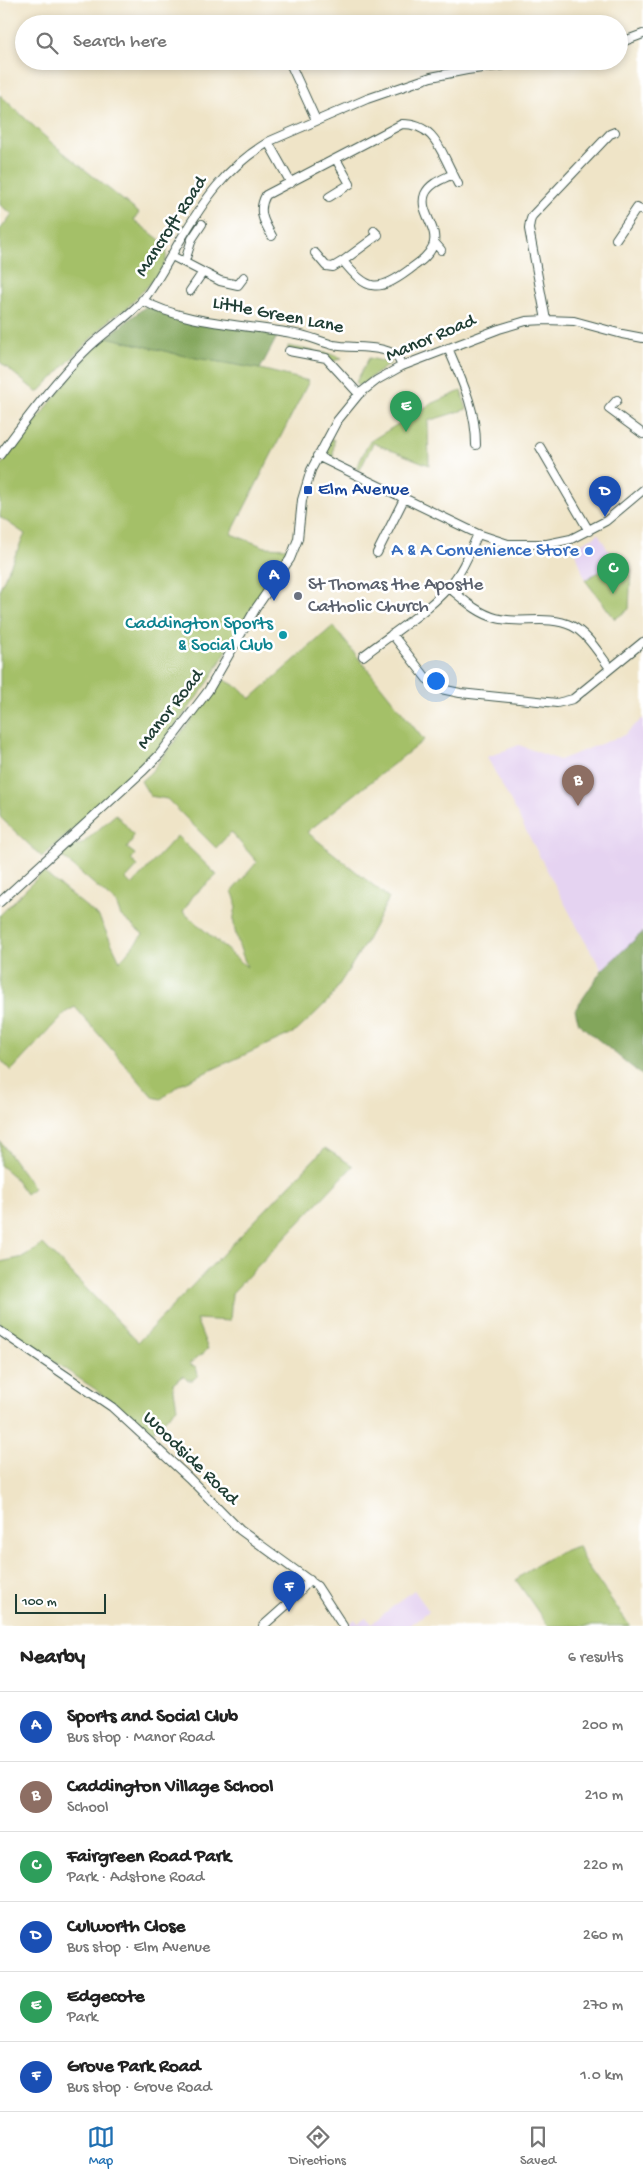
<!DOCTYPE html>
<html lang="en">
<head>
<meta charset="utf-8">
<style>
	:root { --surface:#fff; --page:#f2f2f2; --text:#222; --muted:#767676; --line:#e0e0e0; --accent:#1f6fb2 }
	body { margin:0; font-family:"Gochi Hand",sans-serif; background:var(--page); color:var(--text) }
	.scale { position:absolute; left:15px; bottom:12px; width:91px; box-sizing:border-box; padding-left:5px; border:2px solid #1f3d34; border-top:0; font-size:14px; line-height:18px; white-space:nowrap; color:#1f3d34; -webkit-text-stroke:4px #fff; paint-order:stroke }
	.you { position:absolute; left:435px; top:680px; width:18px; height:18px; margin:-12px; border:4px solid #fff; border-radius:50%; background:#1a73e8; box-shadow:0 0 0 8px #1a73e833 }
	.badge { display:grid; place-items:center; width:32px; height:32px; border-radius:50%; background:var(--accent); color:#fff; font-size:16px; font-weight:700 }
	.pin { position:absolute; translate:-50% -41px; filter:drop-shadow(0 1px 2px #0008) }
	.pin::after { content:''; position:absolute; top:26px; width:18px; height:15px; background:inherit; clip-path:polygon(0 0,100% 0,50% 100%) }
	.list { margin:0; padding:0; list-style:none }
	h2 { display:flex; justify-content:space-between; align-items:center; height:65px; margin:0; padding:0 20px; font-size:21px }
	h2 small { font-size:16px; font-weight:400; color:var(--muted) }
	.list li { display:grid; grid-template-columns:32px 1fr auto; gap:15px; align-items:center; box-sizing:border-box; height:70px; padding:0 20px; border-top:1px solid var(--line) }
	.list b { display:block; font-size:19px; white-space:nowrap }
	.list p { margin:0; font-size:16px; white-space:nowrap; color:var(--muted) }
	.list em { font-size:16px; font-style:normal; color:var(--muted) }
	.icon { flex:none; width:28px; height:28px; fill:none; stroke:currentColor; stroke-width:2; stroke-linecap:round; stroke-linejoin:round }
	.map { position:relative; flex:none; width:643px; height:1626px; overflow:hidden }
	.search { position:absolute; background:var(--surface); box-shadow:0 2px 8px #0003; left:15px; right:15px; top:15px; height:55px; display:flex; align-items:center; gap:12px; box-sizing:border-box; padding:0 18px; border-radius:28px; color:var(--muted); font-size:19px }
	.sheet { height:485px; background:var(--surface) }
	nav { display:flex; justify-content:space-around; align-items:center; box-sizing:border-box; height:70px; border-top:1px solid var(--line); background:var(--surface); font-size:14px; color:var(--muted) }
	nav a { display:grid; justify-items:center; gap:2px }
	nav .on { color:var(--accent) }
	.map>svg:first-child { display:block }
</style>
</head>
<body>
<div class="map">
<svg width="643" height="1626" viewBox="0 0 643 1626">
	<rect width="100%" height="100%" fill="#fff"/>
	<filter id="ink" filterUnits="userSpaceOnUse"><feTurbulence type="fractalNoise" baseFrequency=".02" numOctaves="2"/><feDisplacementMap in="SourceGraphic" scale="10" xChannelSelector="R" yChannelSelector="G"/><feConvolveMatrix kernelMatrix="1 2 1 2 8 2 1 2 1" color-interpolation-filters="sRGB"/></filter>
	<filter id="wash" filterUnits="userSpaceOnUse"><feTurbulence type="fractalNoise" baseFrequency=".0096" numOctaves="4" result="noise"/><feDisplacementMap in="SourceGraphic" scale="20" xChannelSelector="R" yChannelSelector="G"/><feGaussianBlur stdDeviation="1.12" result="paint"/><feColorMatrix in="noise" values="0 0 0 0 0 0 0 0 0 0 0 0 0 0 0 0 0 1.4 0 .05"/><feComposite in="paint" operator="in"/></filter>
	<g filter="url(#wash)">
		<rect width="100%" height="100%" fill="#efe4c7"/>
		<!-- built -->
		<path fill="#e5d3f1" d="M598 533 615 562 585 580 573 543 579 544 596 536Z
			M643 718V932L602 970 583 938 487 757 519 745 559 760 624 735Z
			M414 1590 429 1611 409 1626 347 1625 355 1619 358 1623 366 1618 372 1623Z"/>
		<!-- green -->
		<path fill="#a4c067" stroke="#627e4e" d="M0 95 53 144 139 213 134 220 160 240 167 248 166 260 158 275 126 309 111 318 38 393 0 362V230L12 214 0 205Z
			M107 337 185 356 260 369 309 381 231 534 265 547 289 548 286 556 265 585 209 681 159 748 135 774 42 857 0 817V588L25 534 0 517V466L89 354Z
			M288 346 330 354 342 358 334 361 288 349Z
			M369 358 391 363 359 386 356 382Z
			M461 391 467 409 428 421 429 465 373 443 360 470 356 469 369 442 429 405Z
			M330 438 334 440 333 458 324 453Z
			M615 562 631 569 629 609 615 619 585 580Z
			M333 626 424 740 307 832 389 898 365 944 330 999 297 1031 180 1084 161 1099 153 1097 75 1007 66 1012 11 1071 0 1059V915L43 872 99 917 120 961 143 934 121 916 116 903 60 855 67 847 82 844 116 814 133 834 132 841 127 848 135 854 131 860 138 866 126 879 132 885 177 836 217 875 193 896 183 912 247 967C242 953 236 940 234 925 232 908 241 911 232 891L257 862 231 832 216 848 167 799 150 796 141 781 151 772 223 679 241 689 250 699Z
			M0 1141 34 1188 26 1194 13 1176 0 1165Z
			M325 1148 353 1166 232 1293 230 1321 196 1319 208 1349 189 1364 196 1367 198 1375 193 1380H187L183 1376 173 1384 177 1408 149 1435 95 1389 0 1326V1262L24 1257 43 1244 138 1342Z
			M578 1546 584 1561 630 1626H548L516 1580C534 1565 556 1552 578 1546Z"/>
		<!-- forest -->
		<path fill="#83a65c" stroke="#517248" d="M145 307 210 323 279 333 260 369 185 356 107 337Z
			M643 932V1076L579 1024 575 1010 602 970Z"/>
	</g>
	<g filter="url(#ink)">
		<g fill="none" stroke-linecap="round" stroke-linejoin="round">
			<defs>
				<path id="minor" d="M253 24 262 21 269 24
					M619 43 643 34
					M289 61 316 120
					M268 142 291 183
					M453 174 458 184
					M329 197 350 184 336 159
					M272 236C264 222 257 211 266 195L402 124C435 124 440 150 453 174 443 179 430 183 425 194 418 212 440 228 433 246 428 257 418 263 409 270 378 293 367 291 343 261L378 235 374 231
					M616 239 637 208 643 211
					M434 242 441 250
					M315 253 326 266 333 267 343 261
					M172 256 220 281 238 285 244 277
					M185 261 192 239 202 224
					M190 291 203 272
					M142 300C185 325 249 324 296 334 309 336 321 342 333 345 354 349 379 344 397 356L402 366
					M546 320 529 229 530 222 532 216 610 134 615 132
					M448 348C462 381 476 409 476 445
					M289 351 326 358 359 394
					M617 400 609 409 643 434
					M540 447 589 531
					M0 455C26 419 53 383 84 352 102 333 127 319 144 299 157 282 167 263 178 244 204 200 225 168 270 141L367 99 431 77 467 70 536 61
					M317 456 478 534 508 544H547L571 539 606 521 643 490
					M377 553 404 499
					M448 587C463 599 477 613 496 618 521 625 547 614 572 626 588 634 599 654 610 668
					M392 634 427 679 441 689 460 693 557 703 573 699 643 642
					M363 656C391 634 434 608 455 579 465 566 471 549 478 534
					M0 902 144 770 160 754 208 691 256 608 290 559 298 539 302 500 311 470 337 421 359 394 377 380 402 366 499 329 526 321 546 320 574 321 622 334 643 338
					M0 1331 112 1407 189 1478 240 1530 317 1586 343 1626
					M263 1626 290 1602 310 1580"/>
			</defs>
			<!-- minor casing -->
			<use href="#minor" stroke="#3e564a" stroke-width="10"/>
			<!-- minor -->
			<use href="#minor" stroke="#fff" stroke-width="8"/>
		</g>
	</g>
	<!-- markers -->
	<rect fill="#1a4fb4" stroke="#fff" stroke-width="2" x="303" y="485" width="10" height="10" rx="2.5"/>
	<circle fill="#3f7fe0" stroke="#fff" stroke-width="2" cx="589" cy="551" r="5"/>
	<circle fill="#6b7280" stroke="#fff" stroke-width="2" cx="298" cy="596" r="5"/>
	<circle fill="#0f9aa8" stroke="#fff" stroke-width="2" cx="283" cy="635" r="5"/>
	<g text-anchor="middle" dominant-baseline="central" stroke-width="5" stroke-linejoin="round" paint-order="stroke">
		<!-- street labels -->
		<g font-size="19" fill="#1f3d34" stroke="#fff">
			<text transform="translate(172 227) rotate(-57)">Mancroft Road</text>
			<text transform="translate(278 316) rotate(11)">Little Green Lane</text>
			<text transform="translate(431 339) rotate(-23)">Manor Road</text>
			<text transform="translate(171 710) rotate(-52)">Manor Road</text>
			<text transform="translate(190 1459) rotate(44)">Woodside Road</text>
		</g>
		<!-- transit labels -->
		<g font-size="19" fill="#164399" stroke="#fff" text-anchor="start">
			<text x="318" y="490">Elm Avenue</text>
		</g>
		<!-- shop labels -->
		<g font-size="19" fill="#366cbe" stroke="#fff" text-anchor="end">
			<text x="579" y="551">A &amp; A Convenience Store</text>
		</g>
		<!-- worship labels -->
		<g font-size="19" fill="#5b616d" stroke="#fff" text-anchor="start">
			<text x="308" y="585">St Thomas the Apostle<tspan x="308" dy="22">Catholic Church</tspan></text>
		</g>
		<!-- culture labels -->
		<g font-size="19" fill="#0d838f" stroke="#fff" text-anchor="end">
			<text x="273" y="624">Caddington Sports<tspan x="273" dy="22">&amp; Social Club</tspan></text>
		</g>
	</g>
</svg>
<div class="scale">100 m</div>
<div class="you"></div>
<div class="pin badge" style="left:274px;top:601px;background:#1a4fb4">A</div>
<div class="pin badge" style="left:578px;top:806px;background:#8d6e63">B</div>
<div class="pin badge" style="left:613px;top:594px;background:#2e9e5b">C</div>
<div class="pin badge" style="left:605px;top:517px;background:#1a4fb4">D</div>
<div class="pin badge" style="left:406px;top:432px;background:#2e9e5b">E</div>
<div class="pin badge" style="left:289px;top:1612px;background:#1a4fb4">F</div>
<div class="search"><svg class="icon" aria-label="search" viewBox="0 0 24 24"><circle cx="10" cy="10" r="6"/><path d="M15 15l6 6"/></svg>Search here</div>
</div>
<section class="sheet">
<h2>Nearby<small>6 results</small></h2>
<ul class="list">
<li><span class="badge" style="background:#1a4fb4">A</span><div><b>Sports and Social Club</b><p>Bus stop · Manor Road</p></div><em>200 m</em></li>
<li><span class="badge" style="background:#8d6e63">B</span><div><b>Caddington Village School</b><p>School</p></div><em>210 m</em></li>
<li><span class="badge" style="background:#2e9e5b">C</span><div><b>Fairgreen Road Park</b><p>Park · Adstone Road</p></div><em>220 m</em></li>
<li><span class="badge" style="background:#1a4fb4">D</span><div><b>Culworth Close</b><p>Bus stop · Elm Avenue</p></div><em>260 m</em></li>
<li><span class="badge" style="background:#2e9e5b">E</span><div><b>Edgecote</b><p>Park</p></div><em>270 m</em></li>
<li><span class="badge" style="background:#1a4fb4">F</span><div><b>Grove Park Road</b><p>Bus stop · Grove Road</p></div><em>1.0 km</em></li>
</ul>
</section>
<nav>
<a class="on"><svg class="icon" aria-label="map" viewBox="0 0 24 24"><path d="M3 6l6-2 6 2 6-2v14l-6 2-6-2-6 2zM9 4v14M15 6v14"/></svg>Map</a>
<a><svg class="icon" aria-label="directions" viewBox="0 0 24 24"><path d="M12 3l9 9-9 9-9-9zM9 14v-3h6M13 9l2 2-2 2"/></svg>Directions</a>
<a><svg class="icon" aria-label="saved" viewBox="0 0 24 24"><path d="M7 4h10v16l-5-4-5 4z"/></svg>Saved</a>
</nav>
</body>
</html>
